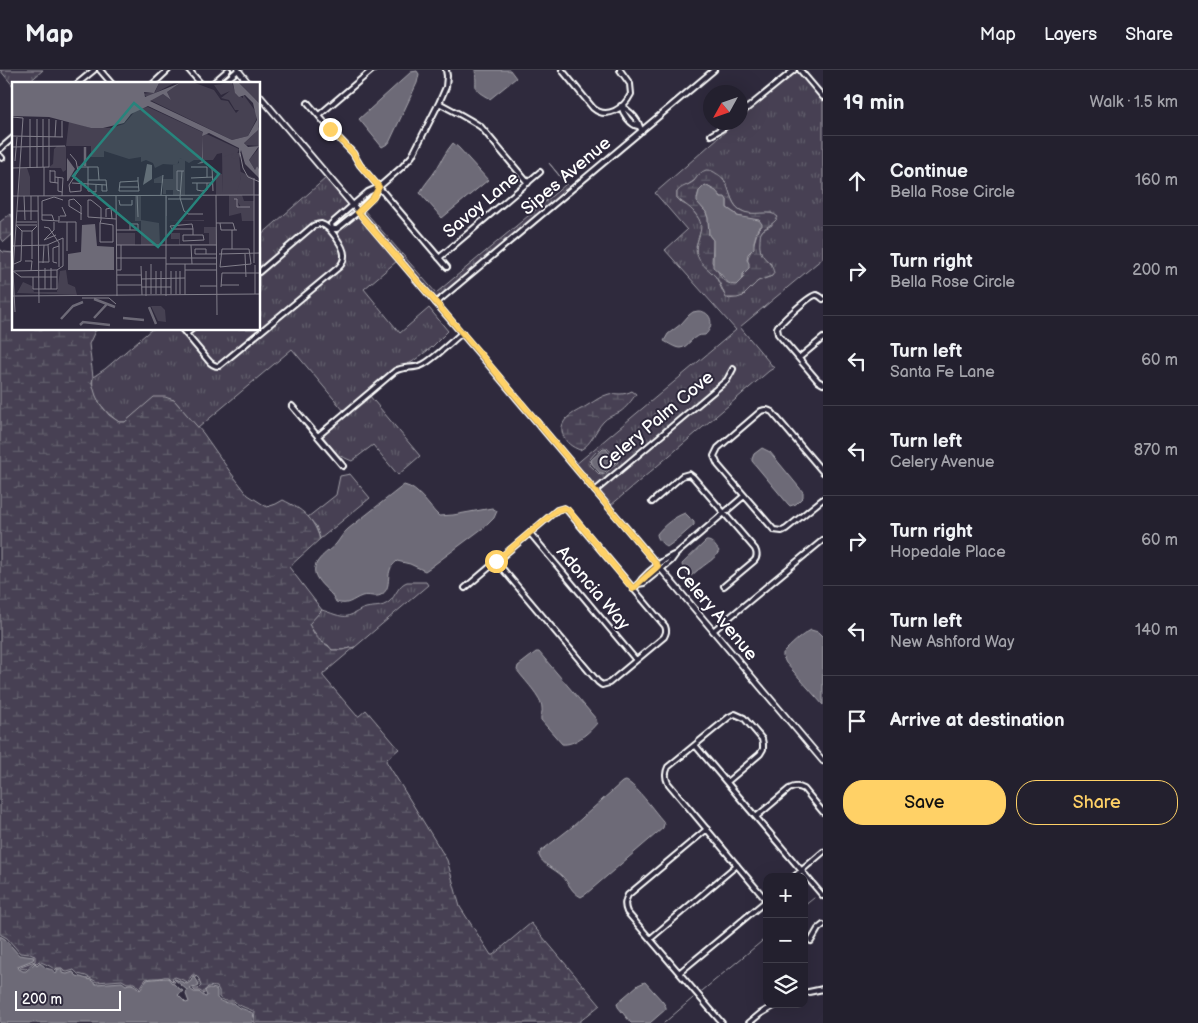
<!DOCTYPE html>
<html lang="en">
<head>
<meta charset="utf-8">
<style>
	:root { --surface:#23202e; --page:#2b2836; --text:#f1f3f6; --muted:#a3a3aa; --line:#403e4a; --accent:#ffd166 }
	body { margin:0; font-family:"Balsamiq Sans",sans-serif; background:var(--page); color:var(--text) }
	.controls { position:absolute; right:15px; bottom:15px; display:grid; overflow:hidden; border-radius:10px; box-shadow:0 5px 20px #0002 }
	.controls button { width:45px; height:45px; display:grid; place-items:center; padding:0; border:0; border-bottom:1px solid var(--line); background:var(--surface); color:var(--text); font:25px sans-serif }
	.compass { position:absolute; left:703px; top:15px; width:45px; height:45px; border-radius:50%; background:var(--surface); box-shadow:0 5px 20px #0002; rotate:230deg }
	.scale { position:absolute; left:15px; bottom:12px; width:106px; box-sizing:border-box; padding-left:5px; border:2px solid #fff; border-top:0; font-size:14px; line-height:18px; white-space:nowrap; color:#fff; -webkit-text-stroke:4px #2f2a3d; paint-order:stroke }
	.stop { position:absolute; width:15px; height:15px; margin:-11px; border:4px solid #ffd166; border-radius:50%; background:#fff }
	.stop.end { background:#ffd166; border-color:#fff; box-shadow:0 1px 5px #0008 }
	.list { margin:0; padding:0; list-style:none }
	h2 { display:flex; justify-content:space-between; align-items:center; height:65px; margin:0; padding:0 20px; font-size:21px }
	h2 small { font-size:16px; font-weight:400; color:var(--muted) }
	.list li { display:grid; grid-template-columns:32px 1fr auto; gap:15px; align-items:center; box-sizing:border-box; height:90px; padding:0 20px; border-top:1px solid var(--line) }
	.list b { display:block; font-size:19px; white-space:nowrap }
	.list p { margin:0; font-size:16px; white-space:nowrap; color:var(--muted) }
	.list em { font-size:16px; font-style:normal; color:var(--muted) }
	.actions { display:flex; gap:10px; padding:15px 20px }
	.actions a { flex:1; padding:11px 0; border:1px solid var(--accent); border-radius:20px; text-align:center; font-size:18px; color:var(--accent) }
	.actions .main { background:var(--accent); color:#111 }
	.icon { flex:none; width:28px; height:28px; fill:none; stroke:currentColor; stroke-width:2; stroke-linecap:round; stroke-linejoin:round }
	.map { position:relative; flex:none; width:823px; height:953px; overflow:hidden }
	header { display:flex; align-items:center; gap:30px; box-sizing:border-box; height:70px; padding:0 25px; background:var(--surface); border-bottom:1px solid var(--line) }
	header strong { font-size:24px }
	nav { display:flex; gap:28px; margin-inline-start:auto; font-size:18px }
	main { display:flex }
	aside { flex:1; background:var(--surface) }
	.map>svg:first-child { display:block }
</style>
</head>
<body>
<header>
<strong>Map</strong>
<nav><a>Map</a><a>Layers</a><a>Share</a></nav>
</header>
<main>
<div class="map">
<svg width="823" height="953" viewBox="0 0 823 953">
	<defs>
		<pattern id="grass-tufts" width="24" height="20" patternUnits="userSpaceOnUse" patternTransform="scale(1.25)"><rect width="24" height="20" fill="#464152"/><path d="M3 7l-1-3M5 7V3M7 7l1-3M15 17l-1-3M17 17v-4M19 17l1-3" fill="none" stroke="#625e6c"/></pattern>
		<pattern id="wetland-marsh" width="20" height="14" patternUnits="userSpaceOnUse" patternTransform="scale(1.25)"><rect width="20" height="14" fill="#464152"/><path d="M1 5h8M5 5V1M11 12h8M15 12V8" fill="none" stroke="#625e6c"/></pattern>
	</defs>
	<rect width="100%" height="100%" fill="#2f2a3d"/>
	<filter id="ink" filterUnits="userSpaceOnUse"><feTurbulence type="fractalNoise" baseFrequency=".02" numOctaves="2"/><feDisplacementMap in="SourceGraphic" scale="10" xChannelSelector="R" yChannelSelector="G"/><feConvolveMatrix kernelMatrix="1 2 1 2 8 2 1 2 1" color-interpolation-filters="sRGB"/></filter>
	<g filter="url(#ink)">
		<!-- grass -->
		<path fill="url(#grass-tufts)" stroke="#a2a0a8" fill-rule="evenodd" d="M0 0H43L27 14H14V17Z
			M797 0 823 30V188L740 257 774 298 769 301 610 436 597 421 728 311 735 299 732 297 725 308 595 418 575 395 736 260 665 180 687 160 655 123 735 53 740 52 741 48ZM698 105 723 108C732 124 730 141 752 144 758 145 766 143 772 143V155L763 160 760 164 759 175 762 186 771 194 772 206 758 211 743 226 729 229 724 224 716 207 704 195 696 176 702 156 700 150 690 137 682 133 677 128V122L695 110ZM603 377 607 378 615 387 618 392 605 404 600 405 590 395 589 390 596 382Z
			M549 93 569 117H571L462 209 435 229 358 139H363L436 223 565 115V113Z
			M326 108 397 191 364 219 400 263 429 238 448 261 431 278 412 292 394 300 344 341 292 279 198 358 174 330 154 328 125 352H119C105 342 90 326 93 307L105 299 152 259H259V167Z
			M369 325 420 386 398 405 373 375 352 391 338 385 322 365Z
			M350 404 370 428 320 469 316 456 308 447 336 425 340 406Z
			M407 512H426L428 515 355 577 342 580H332L328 575 322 572 308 554 322 540C329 542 341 548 348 546 355 544 360 539 366 538 375 536 381 538 389 532 396 526 398 515 407 512Z"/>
		<!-- wetland -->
		<path fill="url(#wetland-marsh)" stroke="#a2a0a8" fill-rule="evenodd" d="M706 100C711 100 713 101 717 104 718 104 723 108 723 109 731 118 729 133 740 140 752 148 770 138 778 147 774 155 763 157 761 163 760 165 760 169 760 171 758 190 771 188 774 203L772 206 758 211 743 226 737 228H726C723 221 721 214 716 207 710 200 701 195 698 187 691 172 708 161 697 146 692 138 684 134 677 128V122C681 116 688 116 694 111 698 106 699 103 706 100ZM705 115C714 119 719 126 727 130V138L736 144 737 146 755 150 761 157 759 158C756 164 755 172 752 178 749 188 746 185 749 198L743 204V208L739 211 728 213 723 210 712 192 713 175V170L709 165 708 148 706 142 703 139 697 128 699 121Z
			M10 144 14 149V163L4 172 0 167V152Z
			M0 179 3 182 14 183V259H98L95 261 89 274 93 307 92 313 96 326 100 334 109 345 119 352H125L154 327H165L174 330 203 363 231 403 248 425 267 437 276 434 283 430C303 440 313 447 320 469L289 497 322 540 309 554C312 560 316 568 322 572 326 575 328 575 332 580H342L355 577 323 604V606L357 646H359L366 640 399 679 387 689 386 691 447 790 460 837 491 885H493L531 853 600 935 578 953H255L254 951 255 942C248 938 240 937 234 931 229 931 222 932 219 927V921L217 917C210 916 208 916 204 921V924L200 921H195L193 919H198L201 916 199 909 195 905H192L188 912 175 907 172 909 175 912H173L168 907C164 906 162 908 159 908 154 908 151 908 146 909L140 918 134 913H127L122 910 97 912 86 906 78 904 74 900 67 902 64 901 62 898H57L55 900C53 897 43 893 39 891L37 893 34 892 26 899 20 898 21 896 35 891V886L30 884 20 883 7 868 0 864Z
			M632 321 636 324C632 330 626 338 620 342 614 345 607 347 603 352 594 362 592 374 580 380 572 377 566 373 563 365 557 348 577 342 588 335 595 331 601 326 609 324 612 323 616 324 620 324 624 324 628 323 632 321Z"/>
		<!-- water -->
		<path fill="#6d6a77" stroke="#a7a6ad" d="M475 0H510L516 8 490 29C470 18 478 20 475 0Z
			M417 1 419 4 417 13 389 73 382 77 359 49 411 2Z
			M453 73 459 78 488 110 442 148 420 123C424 114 431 108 436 100 442 90 446 81 453 73Z
			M705 115 716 121 721 127H725L727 130V138L736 144 737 146 759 150 762 154V156L758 158 754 172V178L748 184 747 190 749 193V198L743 204V208L736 215C727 215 725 209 720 203 719 202 714 198 713 197V170L709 165 708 148 706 142 697 132V129L699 121Z
			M698 241C712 241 715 256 705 265 691 264 689 278 680 278 675 278 668 273 664 271L668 264 681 254 689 245 693 242Z
			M762 378 770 382 803 422V427L796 434 790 436 788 434 752 391V389L754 384Z
			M603 379H606L616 392 604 403H600L592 394 591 390Z
			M404 415C419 418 428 436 439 446L453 445 492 438 497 441 494 448 487 455 431 497 425 501 410 494 397 491C394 494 391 496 390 500 387 509 391 519 381 525 375 528 369 524 362 526 351 530 349 536 336 532 332 522 322 517 317 508 308 493 327 483 336 474 340 469 343 463 348 459Z
			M685 443 694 452V455L678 469 667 477C663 475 657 469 657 464 664 455 674 447 685 443Z
			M706 471C712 470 716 477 719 481 714 490 708 492 701 498 697 500 695 503 691 506 687 504 682 498 682 494Z
			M811 560 818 562 823 567V635L786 593 783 587V583C791 575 801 565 811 560Z
			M536 582H539L596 649 597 653C590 662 574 676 562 674L541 650C540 645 543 642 542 638 542 627 523 609 517 600L518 596Z
			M626 711C636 715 654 741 663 751L664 754 663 758 586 824 581 827C571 822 569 813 562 806 555 799 541 794 539 785L541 781 572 757 622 712Z
			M0 866 5 869 19 885 34 887 33 890 18 896 19 899 23 901H26L35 893 37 895 39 893C42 894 44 896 46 898 51 900 53 898 55 904L57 903V899H62V903L67 904 73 902 77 906 91 910 96 914 122 912 126 915C132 912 136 916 140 920 142 918 145 912 147 910 149 909 165 908 168 908L172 913 174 914 177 917 183 921 178 925 186 933 189 932 186 924 187 920 174 909H175L187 914 191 911 193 906H194L198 912 199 916 197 917 191 918 190 919 194 922H199L205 927 207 926 205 921C208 917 211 918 216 919L217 921V928C221 933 227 933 233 933 238 939 247 939 254 944L252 951 253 953H0Z
			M645 912 663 932 666 937V939L650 953H631L618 937 617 933 638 915Z"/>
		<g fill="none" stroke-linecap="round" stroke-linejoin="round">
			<!-- stream -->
			<path stroke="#a7a6ad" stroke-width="1" d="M804 836 814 828
				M702 921 767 867
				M664 953 693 928"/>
			<defs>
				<path id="minor" d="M100 0 112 14
					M189 0 201 14
					M562 0 593 38C607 50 624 38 631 24L630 14 620 0
					M800 0 823 27
					M77 14 94 0
					M153 14 168 0
					M212 14 228 0
					M222 14 238 0
					M308 33 330 59 353 83 360 95 447 197
					M439 33C453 41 468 48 481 57L528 113
					M621 36C627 39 635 46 638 52 639 55 640 58 642 61
					M621 36C623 44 631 55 638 56
					M740 44 794 0
					M319 45 372 0
					M711 65 723 58 730 52
					M0 79 14 67
					M0 86 2 88
					M332 159 331 154 368 122 379 117 402 97 412 86 439 33 446 17 447 6 446 0
					M332 159H337L358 142 373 127 379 117
					M439 188 540 102
					M823 229C821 227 819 225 816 225 810 225 784 250 778 256L777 258 778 264 818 311 823 314
					M436 233 714 0
					M182 259 208 290C211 294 214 296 219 296L339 197C342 194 344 191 344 186 345 178 330 156 321 154 318 154 316 155 313 156L259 202
					M186 264 192 259
					M799 288 823 268
					M292 336 343 396
					M318 366 395 301C404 296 413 299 422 295 432 291 452 271 462 263
					M823 402 772 342C768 340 766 339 761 341L718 378 714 386 718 395 774 460 782 461 786 459 823 429
					M595 421 727 310 733 299
					M652 432 682 406 689 404 693 407 755 479C757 483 758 487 754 491L724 516
					M530 463 636 590
					M638 514 644 513 671 491 676 484 744 426
					M465 518 557 440 564 438 567 440 665 556C667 561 666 563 664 567L609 613 602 615 598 612 496 491
					M633 519C637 516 639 513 642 509 650 500 664 489 676 484
					M713 561 823 470
					M695 675 823 826
					M727 712 760 684 763 679V674L762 669 744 648 735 644 729 647 668 697C665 703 665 707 668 713L766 830
					M756 747 789 719C795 716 798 716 804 719L823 742
					M707 759 628 825C625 831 624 835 627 842L722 953
					M794 807 823 782
					M650 869 737 795
					M811 871 818 859 823 855
					M679 903 767 830
					M804 923 823 919
					M749 953 760 944 777 934"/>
				<path id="major" d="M238 0 249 14
					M259 25 482 287 823 691"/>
			</defs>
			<!-- minor casing -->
			<use href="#minor" stroke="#fff" stroke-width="8"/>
			<!-- major casing -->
			<use href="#major" stroke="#fff" stroke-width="8"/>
			<!-- minor -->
			<use href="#minor" stroke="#2f2a3d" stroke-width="4"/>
			<!-- major -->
			<use href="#major" stroke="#2f2a3d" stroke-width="4.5"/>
		</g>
	</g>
	<g fill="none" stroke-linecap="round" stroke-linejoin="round" filter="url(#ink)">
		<!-- route -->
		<path stroke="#ffd166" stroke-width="6" d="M330 59 353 83 360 95 379 117 373 128 358 142 482 286 658 496 642 510 633 519 568 440 564 438 557 440 496 491"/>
	</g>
	<g text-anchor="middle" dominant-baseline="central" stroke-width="4" stroke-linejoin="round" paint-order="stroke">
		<!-- street labels -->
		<g font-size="18" fill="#fff" stroke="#2f2a3d">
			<text transform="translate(566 106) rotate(-40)">Sipes Avenue</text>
			<text transform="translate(481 135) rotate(-40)">Savoy Lane</text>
			<text transform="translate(656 351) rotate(-40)">Celery Palm Cove</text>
			<text transform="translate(593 518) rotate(50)">Adoncia Way</text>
			<text transform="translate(716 543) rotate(50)">Celery Avenue</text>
		</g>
	</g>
	<!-- overview -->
	<g transform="translate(12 12)">
		<rect width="248" height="248" fill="#2f2a3d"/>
		<path d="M216 71H227L229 95 225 119 228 126 230 113 232 119H242V139H230L229 131 217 134V113H204V92H210V110L211 74ZM167 76 173 77V113L155 114V134H158H154V114L161 113V108H154V112H151V101H142V97L151 93V97H161V83L167 81ZM123 114H129V138L147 141 148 163H129V139H123ZM192 138V145H204V163H167V157H159V151H168V162H197V151H192V139H154ZM104 151H123V163H105Z" fill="#464152"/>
		<path d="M45 64H54V88L51 90 49 86H36L41 82 42 67ZM227 89 242 96V113H230V126L223 117 229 95ZM139 224H149L153 228 154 240 146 239Z" fill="#464152"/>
		<path d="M147 1H162L136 15 130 12 143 10ZM168 1H183L202 8 209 18 216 19 224 31 227 28H223L217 18 209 16 218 9 209 13 202 3 220 1 224 12 231 16V12L244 30V38L236 54 220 58 138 18 151 12 159 18 155 10ZM227 1H247V21L232 7ZM136 25 227 67 223 77 219 75 222 71 211 75V111L210 71 205 72 201 78H182L177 81 168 76 165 83 151 82 143 86 141 81 134 78 129 80V75L117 77 92 69V75H79V64H54L57 39 79 46H99L112 42 125 27ZM247 45V64L234 63 232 60ZM247 66V87L245 84 243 88 237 78ZM54 188 56 202 63 205 65 213 5 211 11 200 20 204 22 210H45L48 189Z" fill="#464152"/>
		<path d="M8 86H15L18 95V113H7Z" fill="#464152"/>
		<path d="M0 1H147L142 11 132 10 133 15 168 1 155 10 159 18 151 12 138 19 220 58 236 54 245 38 241 21 233 13 227 15 223 11 221 1H227L247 21 246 48 232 61 236 65 247 64 237 78 243 88 245 84 247 87V96L233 82 229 68 227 76V66L197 51 190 54 191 81 185 82 190 79V54L191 50 136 24 119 32 112 41 91 46H79L37 35 0 34ZM55 76 63 87 56 99H55ZM135 82 140 83V97L131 103ZM83 142 85 164 102 165V188H56V172L69 170 70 143Z" fill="#6d6a77"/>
		<path fill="none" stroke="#6d6a77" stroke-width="2.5" d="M73 84V65M82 217 103 225M137 225 144 242M82 236 95 222M111 236 132 238M49 237 61 224 71 220M68 243 71 240 98 243"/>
		<path fill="none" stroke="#827f8b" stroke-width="1" d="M0 35 11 36 1 189 3 230M18 37V86M25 37V86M50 39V55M0 54 51 55M43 55 44 38M0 65 53 64M228 71 231 86 236 95 248 100M58 72 64 79 66 89 57 103 58 110 69 109V99M3 79 5 55M31 85V37M32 85V114M66 85H86L87 98M76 85V109L84 110V103M179 85H195V95M200 85 201 109M0 86 37 85V37M38 88V100L46 101M38 89H43V101M170 89 168 116 172 129 176 132H191M43 95 51 96 50 114M46 95V109L50 110M126 95V99L127 109H107L108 100 126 99M179 96 201 95M76 98H94L95 109H90V103M60 101 95 103M180 101H200M185 101V108L190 109 195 108V101M107 105H127M168 109 165 108V89H172M125 113 126 135M149 113 151 93M154 113V214M204 113 205 233M0 114 248 113M12 114 13 138M19 114V138M26 114 27 221M104 114 105 214M62 117 57 118V124L70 132M62 117 69 124V138M156 117H181M222 117H225V125H238M79 118 89 126V138L88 141V160H101V143L88 141M79 118H76V135L104 137M107 118 108 123H120V118M5 129H26M30 133H40L42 139M47 134V139L30 138V119L42 115 51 118M48 134H54L50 125M94 135V127L99 126 100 137M4 140H25M42 140V148L32 158 44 153M46 140H64M55 140V169M64 140V160M204 141H221L223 148M208 141 209 148H225M4 143 10 149H20L25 144M4 143H25M32 145 37 146 47 161V185M104 148H126V142H118V148M220 148V167M20 149V177M171 153H191L192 158 171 159ZM181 153V147H160L158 144 180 142 181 147M104 163H205M179 163 180 182M0 164 35 163 51 156V184L45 188M194 172V167H183V172H205M207 172 248 171M233 172 234 195M104 176H154M158 176H179M179 176H205M13 179H20L19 189M26 180H37L36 163M31 181 32 163M45 181 41 180V166L47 164M242 181V96M2 182 9 179 10 149M139 182V212M154 182H205M173 182V213M129 184 130 213M208 185 210 167H237L239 182M208 185 239 182M33 186V207M39 186V207M105 188H109V163M173 188H205M1 189 9 195H45M2 189 45 188M134 189V214M159 189V212M164 189V212M168 189V212M105 193H129M21 195V207H45V188M129 197 173 196M105 203H129M209 203H227M188 204H205M130 205H159M209 205 210 191H248M144 212V189M149 212V189M243 212V183M0 214 248 212M70 216H97L104 222"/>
		<path fill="#27847c" fill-opacity="0.15" stroke="#27847c" stroke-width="2.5" d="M122 21 207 92 146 165 61 94Z"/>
		<rect width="248" height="248" fill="none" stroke="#fff" stroke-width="2.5"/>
	</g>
</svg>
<div class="controls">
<button>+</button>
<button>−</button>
<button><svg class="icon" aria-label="layers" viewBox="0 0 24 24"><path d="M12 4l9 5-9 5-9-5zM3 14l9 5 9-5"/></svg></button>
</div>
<svg class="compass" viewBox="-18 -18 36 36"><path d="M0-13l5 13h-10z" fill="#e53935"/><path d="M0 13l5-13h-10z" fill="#a3a3aa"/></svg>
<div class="scale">200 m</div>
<div class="stop" style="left:496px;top:491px"></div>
<div class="stop end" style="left:330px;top:59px"></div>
</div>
<aside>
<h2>19 min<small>Walk · 1.5 km</small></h2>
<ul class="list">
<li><svg class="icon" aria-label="ahead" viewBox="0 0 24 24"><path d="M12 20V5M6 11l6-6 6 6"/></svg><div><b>Continue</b><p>Bella Rose Circle</p></div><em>160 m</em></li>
<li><svg class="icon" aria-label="right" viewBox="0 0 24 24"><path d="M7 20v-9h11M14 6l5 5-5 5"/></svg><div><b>Turn right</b><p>Bella Rose Circle</p></div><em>200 m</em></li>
<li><svg class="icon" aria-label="left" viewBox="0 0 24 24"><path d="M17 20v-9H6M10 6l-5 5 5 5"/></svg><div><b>Turn left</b><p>Santa Fe Lane</p></div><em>60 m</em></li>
<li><svg class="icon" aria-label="left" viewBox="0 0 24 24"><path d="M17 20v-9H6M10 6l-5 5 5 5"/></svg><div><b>Turn left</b><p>Celery Avenue</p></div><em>870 m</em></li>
<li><svg class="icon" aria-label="right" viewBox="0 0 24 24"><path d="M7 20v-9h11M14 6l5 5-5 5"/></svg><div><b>Turn right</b><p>Hopedale Place</p></div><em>60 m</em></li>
<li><svg class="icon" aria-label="left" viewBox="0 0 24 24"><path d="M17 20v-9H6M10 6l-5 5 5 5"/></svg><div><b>Turn left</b><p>New Ashford Way</p></div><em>140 m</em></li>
<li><svg class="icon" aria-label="arrive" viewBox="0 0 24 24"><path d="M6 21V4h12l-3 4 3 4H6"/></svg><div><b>Arrive at destination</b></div></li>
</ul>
<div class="actions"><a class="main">Save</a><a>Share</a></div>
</aside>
</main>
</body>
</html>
